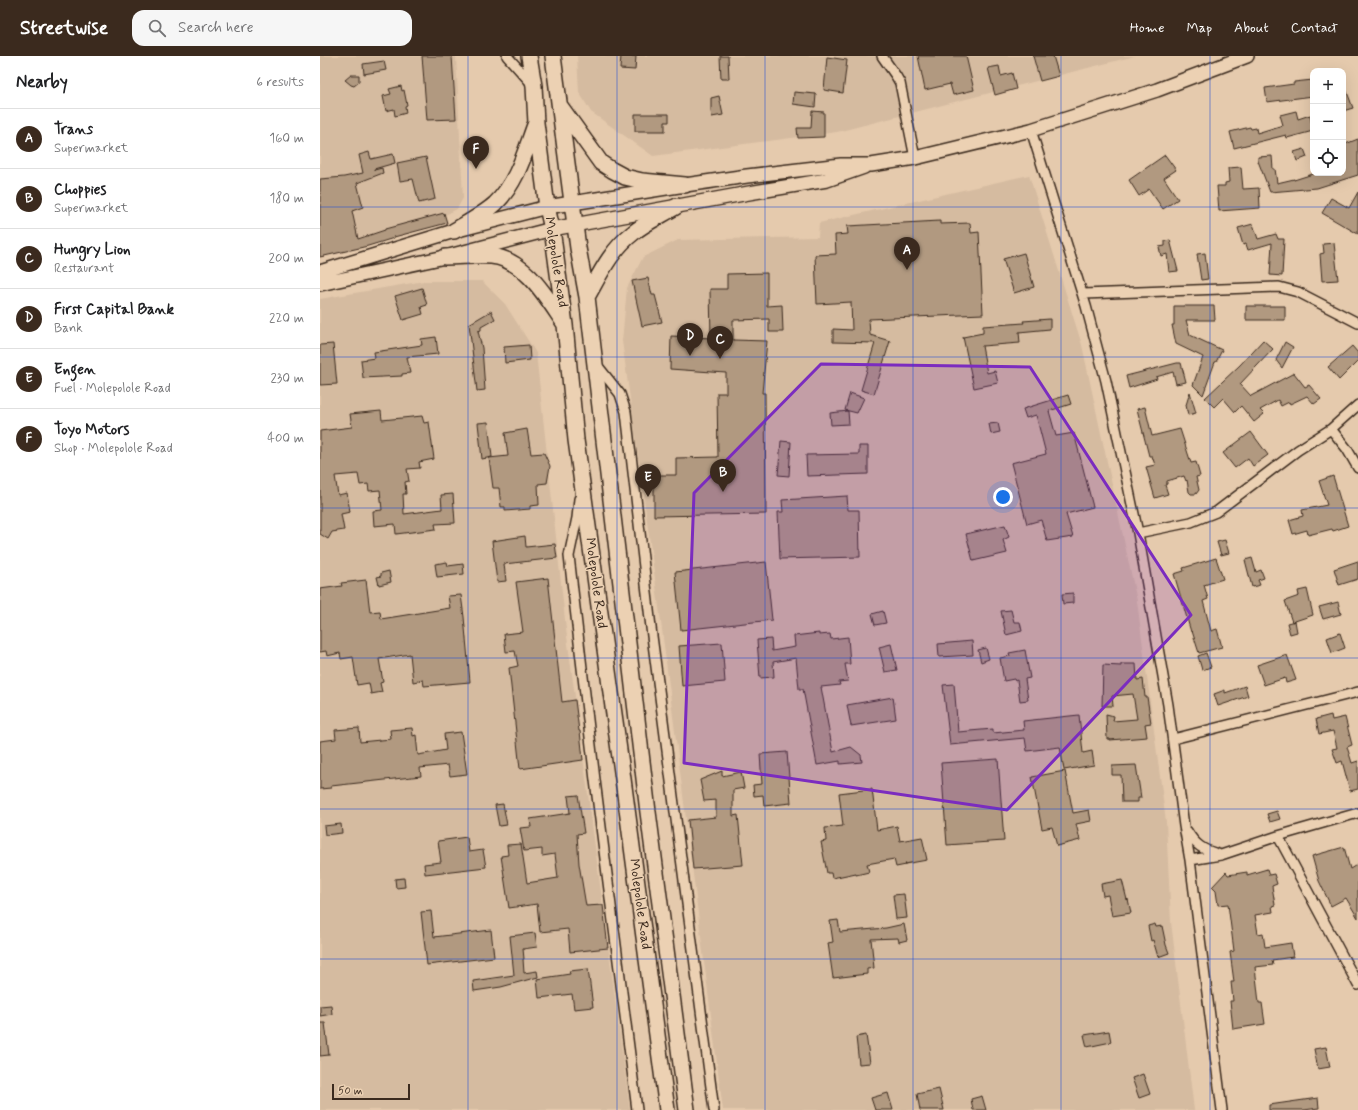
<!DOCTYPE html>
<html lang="en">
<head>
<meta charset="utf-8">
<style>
	:root { --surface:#fff; --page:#f6f6f6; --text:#202124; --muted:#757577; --line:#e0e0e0; --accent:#3b2a1e }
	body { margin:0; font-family:Mynerve,sans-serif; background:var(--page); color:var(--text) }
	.controls { position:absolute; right:12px; top:12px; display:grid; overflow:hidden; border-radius:8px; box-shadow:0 4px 16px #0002 }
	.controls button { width:36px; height:36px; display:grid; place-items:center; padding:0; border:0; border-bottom:1px solid var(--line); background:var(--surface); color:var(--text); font:20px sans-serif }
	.scale { position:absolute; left:12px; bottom:10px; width:78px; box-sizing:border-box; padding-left:4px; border:2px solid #3b2a1e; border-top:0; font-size:11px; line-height:14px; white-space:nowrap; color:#3b2a1e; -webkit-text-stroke:3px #ecd1b3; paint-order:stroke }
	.you { position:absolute; left:683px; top:441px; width:14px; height:14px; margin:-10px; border:3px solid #fff; border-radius:50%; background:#1a73e8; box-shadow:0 0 0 6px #1a73e833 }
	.badge { display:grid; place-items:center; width:26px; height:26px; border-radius:50%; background:var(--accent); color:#fff; font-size:13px; font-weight:700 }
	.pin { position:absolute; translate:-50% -33px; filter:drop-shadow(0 1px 2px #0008) }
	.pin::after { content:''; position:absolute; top:21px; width:14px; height:12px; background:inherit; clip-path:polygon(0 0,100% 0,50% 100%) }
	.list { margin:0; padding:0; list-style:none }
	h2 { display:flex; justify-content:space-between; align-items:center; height:52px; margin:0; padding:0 16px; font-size:17px }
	h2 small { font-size:13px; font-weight:400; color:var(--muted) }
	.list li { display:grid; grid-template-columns:26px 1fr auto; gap:12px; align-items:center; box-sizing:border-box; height:60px; padding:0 16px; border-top:1px solid var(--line) }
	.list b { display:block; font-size:15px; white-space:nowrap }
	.list p { margin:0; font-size:13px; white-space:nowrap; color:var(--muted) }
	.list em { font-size:13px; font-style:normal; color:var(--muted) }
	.icon { flex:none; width:22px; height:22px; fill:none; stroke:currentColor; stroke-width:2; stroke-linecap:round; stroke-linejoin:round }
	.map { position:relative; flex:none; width:1038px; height:1054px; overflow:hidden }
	header { display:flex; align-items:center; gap:24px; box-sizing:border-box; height:56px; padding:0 20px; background:var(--accent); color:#fff }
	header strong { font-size:19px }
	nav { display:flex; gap:22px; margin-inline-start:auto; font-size:14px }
	.search { width:280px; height:36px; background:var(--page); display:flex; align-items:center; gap:10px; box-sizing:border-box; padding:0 14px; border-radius:12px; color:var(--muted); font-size:15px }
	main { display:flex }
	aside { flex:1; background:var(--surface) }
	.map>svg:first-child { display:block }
</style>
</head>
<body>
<header>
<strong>Streetwise</strong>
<div class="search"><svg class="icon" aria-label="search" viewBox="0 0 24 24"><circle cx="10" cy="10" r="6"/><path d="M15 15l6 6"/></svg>Search here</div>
<nav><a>Home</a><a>Map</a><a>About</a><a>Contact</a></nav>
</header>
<main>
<aside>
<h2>Nearby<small>6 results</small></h2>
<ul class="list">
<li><span class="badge">A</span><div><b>Trans</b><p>Supermarket</p></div><em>160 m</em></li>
<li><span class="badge">B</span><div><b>Choppies</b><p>Supermarket</p></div><em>180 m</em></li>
<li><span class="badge">C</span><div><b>Hungry Lion</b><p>Restaurant</p></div><em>200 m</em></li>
<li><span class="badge">D</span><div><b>First Capital Bank</b><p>Bank</p></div><em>220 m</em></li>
<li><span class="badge">E</span><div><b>Engen</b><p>Fuel · Molepolole Road</p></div><em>230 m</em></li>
<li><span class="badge">F</span><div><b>Toyo Motors</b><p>Shop · Molepolole Road</p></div><em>400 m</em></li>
</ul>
</aside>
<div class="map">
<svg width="1038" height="1054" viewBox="0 0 1038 1054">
	<rect width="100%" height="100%" fill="#e5caad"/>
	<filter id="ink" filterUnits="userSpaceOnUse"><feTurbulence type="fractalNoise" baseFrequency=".025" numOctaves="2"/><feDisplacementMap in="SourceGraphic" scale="8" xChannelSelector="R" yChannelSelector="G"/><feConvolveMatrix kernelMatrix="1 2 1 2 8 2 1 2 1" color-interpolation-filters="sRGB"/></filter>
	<g filter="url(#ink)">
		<!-- built -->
		<path fill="#d5bba0" d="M0 0H136L143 142 137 153 88 178 0 197Z
			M257 0H815L517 76 333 100 271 56 259 36Z
			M709 119 762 289 817 545 846 766 851 866 874 1054H403L341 566 302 285 307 232 323 201 358 184 498 181 499 167Z
			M104 225H162L185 248 216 297 246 573 310 1054H0V243Z"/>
		<!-- building -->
		<path fill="#b19980" stroke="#3b2a1e" d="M102 0H132L136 63 107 64Z
			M301 0H316L315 14 300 13Z
			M400 0H408L409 23H401Z
			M598 0H646L654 34 633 39 630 28 605 34Z
			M713 0H733L739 20 720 25Z
			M507 1 527 4 523 37 504 34Z
			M64 5 66 14 44 18 43 8Z
			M679 10 681 20 692 17 696 33 675 39 668 12Z
			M31 19H39V26L34 30 31 29 25 24Z
			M993 24V40L947 46 945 32 974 28V26Z
			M1023 28H1024L1033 52 1023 55Z
			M81 30 82 35 84 34 87 49 85 50 86 57 75 60 74 53 66 55 63 40 71 38 69 33Z
			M474 36 496 38 495 51 473 48Z
			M399 40 403 59 392 61 391 55V42Z
			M492 55 504 56V81L478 82 477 72H491Z
			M976 55 978 63 990 59 993 75 967 82 966 79 914 92 910 76 930 71 931 73 936 72 937 77 963 69 960 59Z
			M315 58H349V66H345V75H315Z
			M1038 83V119L997 132 950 136 938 105V101L952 100 953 113H955L957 127 974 123V124L996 117H1023V89Z
			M984 93 987 101 977 105 974 96Z
			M49 96 51 103 73 98 75 107 54 113V114L62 112 63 117 37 127 43 151 32 155 38 183 65 174V173L124 157 127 167 74 181V182L48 190 0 201V123L24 121 43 117 39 99Z
			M845 99 856 114 844 122 858 143 843 153 829 133 819 140 809 124Z
			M106 101 115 143 99 147 93 123 80 125 77 107Z
			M921 111 923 133 939 132 940 152 899 155 897 130H905V127L909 126 908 112Z
			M1038 136V178L1002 157 1011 142 1029 152Z
			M620 165V168L650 167 651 177 659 176 663 258 549 263 550 279 570 285 554 338 541 334 555 287 513 286V273L532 274 531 246 497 248 495 199 516 198 515 179 528 178 527 170Z
			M933 168 938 183 956 178 958 183H964L962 220 950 219 952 187 928 194 926 188 923 189 918 172Z
			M850 184 858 215 849 216 847 198 841 200 839 191 845 190V185Z
			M1014 187 1018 224 1002 225 1000 198 1004 197 1003 188Z
			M704 197 714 231 694 237 683 203Z
			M885 197 888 223 881 224 877 198Z
			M447 217V250L462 249 463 276H449V263L413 264V284L447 285 442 337H445L446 458 334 460V419H356V402L398 401 397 337H406V317L350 313 351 280 391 282 390 233H407V218Z
			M328 222 332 239H335L342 266 322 270 312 225Z
			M102 232 107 249 101 251 103 258 83 264 75 240Z
			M854 250H894L895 264H866L870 279 902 294 896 306H895L883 339 873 329 883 301 856 288 852 269H854Z
			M926 250H965V264H926Z
			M171 255 175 263 161 271V274L158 275 162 292 165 334 157 335 149 268Z
			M730 263V273L699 276 700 287 662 290 667 317 675 315 678 327 654 332 643 281 663 277V270L704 267 703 265Z
			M116 281 118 298 87 301 90 317 82 318V320L43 322 41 304 55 302 54 296 102 289 101 283Z
			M943 284 953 293 920 328 931 340 974 317 985 331 989 329 1001 343 994 348 987 340 970 348 969 346 961 350 958 344 940 354 944 358 934 366 921 350 915 356 903 342 894 351 885 342 920 309Z
			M965 286 973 291 962 312 956 304Z
			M13 288 17 328 0 329V289Z
			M209 289 210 304 185 307 184 291Z
			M1032 290 1038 297V305L1019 324 1008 311Z
			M857 307H861L866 326 856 328 853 316 836 321 837 323 809 332 806 320Z
			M870 336 876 357 868 359 866 349Z
			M530 337 544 342 537 357 525 354Z
			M748 339 751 348 729 355 736 380 754 377 773 451 746 458 753 481 727 485 721 464 707 468 691 407 726 398 716 359 706 362 703 353Z
			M825 351 832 380 860 373 871 407 876 406 880 420 876 421 879 434 876 438H871L869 436 867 424 866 425 864 420 847 425V428L845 429 848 438 835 442 826 411 835 409 832 400H829L817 353Z
			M61 355 62 364 102 360 104 367 109 366 114 403 99 406 100 412 87 413 89 425 85 426 86 438H83L84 458 122 453 121 439 133 438 135 467 115 468 116 473 76 478 75 468 54 470 53 455 62 454 60 434 49 435 48 428 40 429 38 418 15 420 18 439 27 437 30 456 21 458 24 474 12 476 8 483 0 478V375L32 371 30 358Z
			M528 355 529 368 511 369 510 357Z
			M168 366 172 401 162 403 158 367Z
			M678 367 680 376 671 378 669 368Z
			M207 373 211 398 224 397 230 410 227 427 218 428 219 449 210 450V453L185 455V451H181L179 432H173L169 402 188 400 185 377Z
			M931 376 948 399 933 410 928 402 915 412 903 397Z
			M461 385 471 386 469 420 458 419Z
			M539 390H548V418L487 420 486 399 539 398Z
			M1013 420 1028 470 1013 475 1012 473 988 479 987 474 973 478 969 464 983 460 982 454 1007 449 999 425Z
			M527 440 528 454H539L540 501 460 503 458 456H463L462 444Z
			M685 469 689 481 683 484 687 497 653 505 646 478Z
			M205 480 206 491 235 488 237 502 184 508 186 525 177 526 172 485Z
			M905 484 909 497 901 499 897 486Z
			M896 502 903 523 884 529 888 543 883 545 891 575 897 573 902 591 879 597 872 575 871 576 854 518 864 515 863 512Z
			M932 502 936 516 941 514 944 522 938 524 940 529 932 531 925 504Z
			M1038 505V523L1019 529 1014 513Z
			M127 506 128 510 143 508 144 518 117 521 115 508Z
			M446 506 452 564 361 574 355 516Z
			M69 515 71 526 59 529 57 521 61 520V517Z
			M228 522 242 646 255 644 259 675H260L263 704 200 713 189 612 198 610 195 595 186 596 184 578 203 576 196 526Z
			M46 524 50 556 60 555 61 563 130 552 128 540 141 539 144 561 150 626 104 630 103 624 93 626 90 598 59 603 63 626 60 627 62 636 51 638 49 627 37 629 33 601 21 603 20 597 7 600 6 595 0 596V533L22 530 21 527Z
			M987 533 993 559 972 566 965 545 979 540 978 535Z
			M753 537V547L743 548 742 538Z
			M1018 546 1021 558 1003 563 999 551Z
			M691 554 694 566H700L702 575 686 579 681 555Z
			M563 555 566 567 555 569 552 558Z
			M975 565 977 576 970 578 967 567Z
			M499 577V579L510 578 511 583 528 581 530 608H525L528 625 519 626 520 629 501 631 513 696 531 691 541 699 542 706 520 708V705L497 709 483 633H479L476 602 453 606 454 621 440 622 437 584 451 583 452 595 475 591 474 580Z
			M1020 577 1025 592 1012 597 1007 582Z
			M652 585 653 599 619 601 618 588Z
			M402 587 405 626 362 630 359 590Z
			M571 588 577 614 565 616 559 591Z
			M666 592 669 603 661 606 658 594Z
			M705 594 710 622 705 623 708 644 700 645 697 624 695 625 694 623 684 625 680 602 690 600 689 597Z
			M886 597 891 611 882 614 878 600Z
			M967 599 976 624 966 627 965 622 944 629 937 609Z
			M801 608H816L817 624 823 623 825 641H827L831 667 825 668 827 681 790 684V683H787L786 658 794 660 793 665 817 663 813 638 792 640 793 650H782L783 609 801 610Z
			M634 628 638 676 673 673V677L704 674 703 665 759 659 763 697 772 695 774 709 744 714 740 691 707 695 705 682 630 689 623 629Z
			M925 630 928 640 898 650 894 638 905 634V637Z
			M573 641 576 663 531 670 527 649Z
			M1011 659 1012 664 1025 661 1032 689 1027 691 1032 707 1038 705V733L1030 735 1022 705 1017 707 1012 693 1017 692 1013 675 999 678 996 663Z
			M39 672 40 686 71 683 70 674 92 672 93 680 96 679 98 699 126 694 124 678 141 676 147 718 130 720 128 709 100 712 101 720 11 730V732L0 733V685L16 683 15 674Z
			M467 696 471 747 444 750 443 739 434 740 433 729 442 728 440 698Z
			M678 703 684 785 627 789 621 707Z
			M816 709 821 742H818V746H802L801 719H792V710Z
			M402 715V720L421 716 424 732 413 734V760L418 759 423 809 373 813 368 764 396 761V744L384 745 380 724Z
			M745 715 753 757 769 754 771 765 756 768 760 784 737 790 732 771 722 773 712 721Z
			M552 733 557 774 577 770 580 785 602 781 607 804 585 808 586 809 576 811 574 803 547 808 549 816 536 819V817L512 822 511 817H507L501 786 506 785 505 772 523 770 519 737Z
			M258 739 264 777 257 778 259 808 266 850 283 849 288 892 250 896 248 873 220 876 217 848 189 852 181 800 188 799 187 789 201 788 207 827 238 822 235 798 222 800V793L204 795 200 772 211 771 210 763 250 757 248 740Z
			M183 748 187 769 179 770 175 749Z
			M957 755 960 763 950 766 947 758Z
			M21 768 22 777 5 779 4 770Z
			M147 781 149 796 163 794 166 811 105 818 104 808 121 806 118 785Z
			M1024 791 1030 813 1038 808V862L1026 842 1011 850 999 825 992 800Z
			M947 813 949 819 954 818 957 828 952 830 955 849 952 850 953 856 935 859 938 878 943 877 945 891 971 887 973 901 952 904 953 909 935 911 939 947H942L945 968 913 973 910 945H913L911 926H914L910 896 914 895 908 848 898 849 896 835 892 831 906 816 908 819 927 816V819Z
			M84 822 85 831 76 832 75 823Z
			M802 824 807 844 808 843 811 857 792 860 788 839 783 840 781 828Z
			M584 838 587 862 576 863 573 839Z
			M111 855 114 881 171 874 174 901 107 909 101 856Z
			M518 864 520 876 566 872 584 868 587 884 579 886 578 882 551 883 554 912 547 913V918L513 922 508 887 513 886 510 865Z
			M835 868 836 871 842 870 846 889 849 897 838 901 833 884 831 885 828 870Z
			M215 877 217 891 203 893 204 903H203L204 917 217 915 218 921 181 931 154 935 153 925 194 919 190 880Z
			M268 913 273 951 254 953 252 938 219 942 217 923 250 918 249 915Z
			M11 949 12 958 0 960V950Z
			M0 967H5L9 999 0 1000Z
			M789 975 791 986 767 991 764 979Z
			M546 979 550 1007 539 1008 536 981Z
			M1006 991 1010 1011 998 1013 994 993Z
			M823 1018 830 1038 819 1042 812 1022Z
			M619 1033 624 1054H600L597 1038Z
			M568 1037 573 1054H555L551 1042Z
			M662 1040 666 1054H653L651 1043Z
			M998 1042 999 1052 984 1054H949V1049Z"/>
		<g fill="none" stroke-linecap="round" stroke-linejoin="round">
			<defs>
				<path id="street" d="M187 0 213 29
					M562 0 576 20 580 27 595 102
					M711 74 766 250 786 325 818 477 848 649 864 770 870 804 902 1054
					M763 238 959 231 978 236 1038 267
					M277 309 300 338 306 356 332 580 394 1054
					M1011 373 1027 393 1038 412
					M259 443 257 462 249 500 275 724 317 1054
					M818 477 871 466 896 456 978 394 1011 373 1038 349
					M853 683 1038 636
					M867 775C875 789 883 794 898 798
					M958 780 1038 929
					M870 804 901 799 958 780 1038 757"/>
				<path id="secondary" d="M0 216 134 175 227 151 365 129 427 120 521 109H551L595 102 711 74 837 34 927 0
					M0 228 125 201 232 173 429 137 507 124 544 111"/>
				<path id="primary" d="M209 0 214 30 216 67 227 151 232 173 245 269 256 384 303 723 347 1054
					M233 0 258 192 267 241 328 756 367 1054
					M240 50 281 107 292 114 305 121 322 125 365 129
					M134 175C147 167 164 158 175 148 197 127 205 96 215 69
					M125 201C140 201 156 199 171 200 205 203 227 242 244 267
					M267 241C280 218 291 194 313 177 326 166 343 159 357 150"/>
			</defs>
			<!-- street casing -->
			<use href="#street" stroke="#3b2a1e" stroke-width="12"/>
			<!-- secondary casing -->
			<use href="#secondary" stroke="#3b2a1e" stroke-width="16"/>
			<!-- primary casing -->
			<use href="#primary" stroke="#3b2a1e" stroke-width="18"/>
			<!-- street -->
			<use href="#street" stroke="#ecd1b3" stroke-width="9"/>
			<!-- secondary -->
			<use href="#secondary" stroke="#ecd1b3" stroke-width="13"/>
			<!-- primary -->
			<use href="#primary" stroke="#ecd1b3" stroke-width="15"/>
		</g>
	</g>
	<!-- marked area -->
	<path fill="#7b2cbf" fill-opacity="0.2" stroke="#7b2cbf" stroke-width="3" stroke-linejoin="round" d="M501 308 710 311 871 559 687 754 364 707 374 437Z"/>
	<!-- grid -->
	<path fill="none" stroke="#1d4ed8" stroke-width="1" stroke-opacity="0.55" d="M148 0V1054M297 0V1054M445 0V1054M593 0V1054M741 0V1054M890 0V1054M0 151H1038M0 301H1038M0 452H1038M0 602H1038M0 753H1038M0 903H1038"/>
	<g text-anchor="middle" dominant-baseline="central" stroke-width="3" stroke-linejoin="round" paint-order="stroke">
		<!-- street labels -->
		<g font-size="14" fill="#3b2a1e" stroke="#ecd1b3">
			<text transform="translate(236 206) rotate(81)">Molepolole Road</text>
			<text transform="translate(276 527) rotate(82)">Molepolole Road</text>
			<text transform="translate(320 848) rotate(82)">Molepolole Road</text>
		</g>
	</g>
</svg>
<div class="controls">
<button>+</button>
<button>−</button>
<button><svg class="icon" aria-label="locate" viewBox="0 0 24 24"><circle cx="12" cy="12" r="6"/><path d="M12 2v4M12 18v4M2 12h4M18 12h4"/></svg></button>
</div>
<div class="scale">50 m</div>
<div class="you"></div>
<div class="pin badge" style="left:587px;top:214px">A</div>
<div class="pin badge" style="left:403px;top:436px">B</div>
<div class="pin badge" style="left:400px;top:303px">C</div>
<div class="pin badge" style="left:370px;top:300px">D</div>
<div class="pin badge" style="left:328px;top:441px">E</div>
<div class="pin badge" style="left:156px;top:113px">F</div>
</div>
</main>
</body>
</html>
